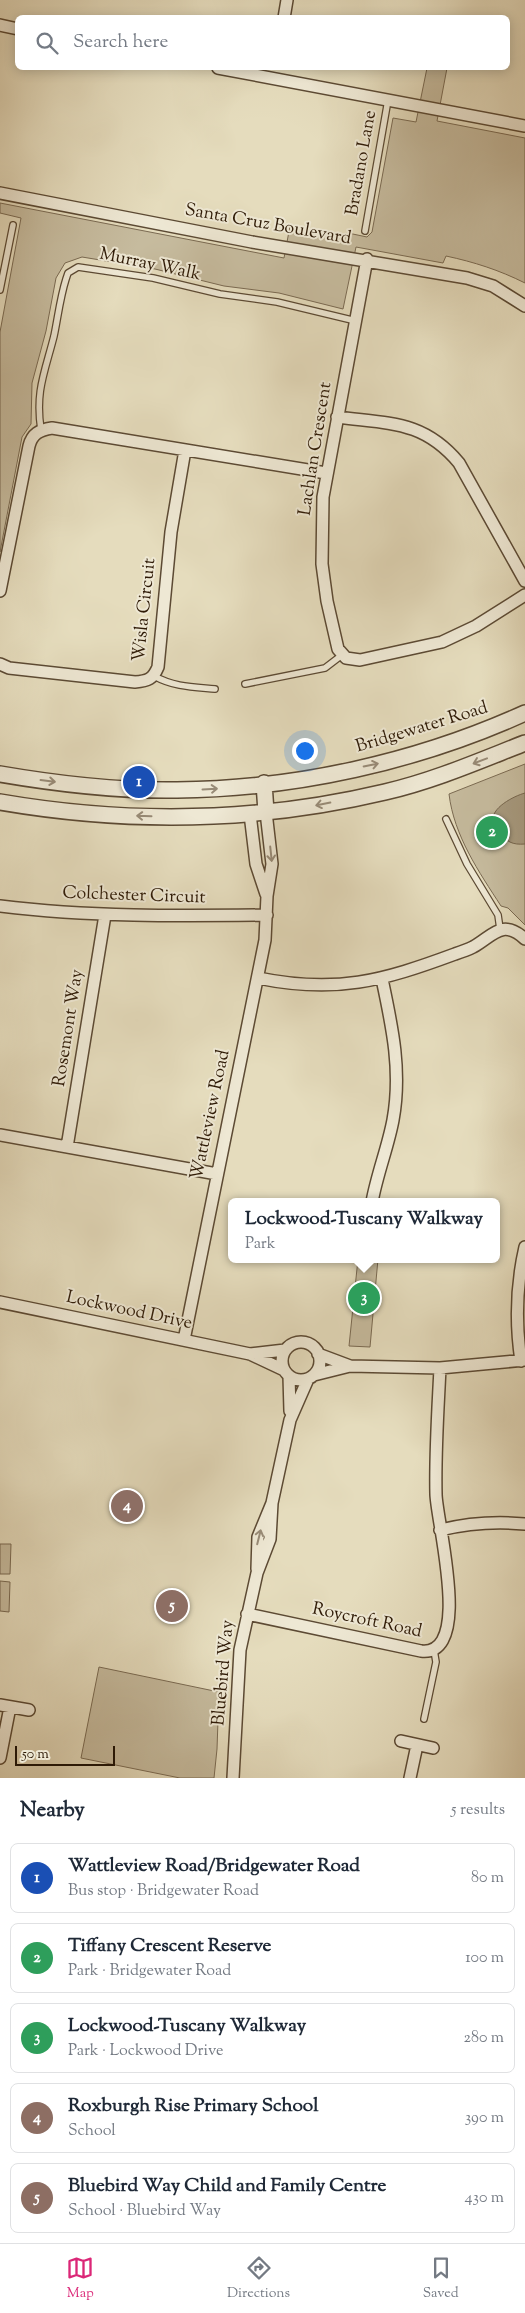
<!DOCTYPE html>
<html lang="en">
<head>
<meta charset="utf-8">
<style>
	:root { --surface:#fff; --page:#f6f6f7; --text:#1f2937; --muted:#747a83; --line:#e0e1e3; --accent:#db2777 }
	body { margin:0; font-family:"Sorts Mill Goudy",serif; background:var(--page); color:var(--text) }
	.scale { position:absolute; left:15px; bottom:12px; width:100px; box-sizing:border-box; padding-left:5px; border:2px solid #2e1a06; border-top:0; font-size:14px; line-height:18px; white-space:nowrap; color:#2e1a06; -webkit-text-stroke:4px #eee8d4; paint-order:stroke }
	.you { position:absolute; left:304px; top:750px; width:18px; height:18px; margin:-12px; border:4px solid #fff; border-radius:50%; background:#1a73e8; box-shadow:0 0 0 8px #1a73e833 }
	.badge { display:grid; place-items:center; width:32px; height:32px; border-radius:50%; background:var(--accent); color:#fff; font-size:16px; font-weight:700 }
	.pin { position:absolute; translate:-50% -50%; border:2px solid #fff; box-shadow:0 1px 5px #0006 }
	.popup { position:absolute; left:228px; top:1198px; width:272px; height:65px; box-sizing:border-box; display:grid; place-content:center; border-radius:8px; background:var(--surface); filter:drop-shadow(0 1px 4px #0005); font-size:16px; white-space:nowrap; color:var(--muted) }
	.popup b { font-size:19px; color:var(--text) }
	.popup::after { content:''; position:absolute; left:50%; top:100%; margin-left:-10px; border:10px solid transparent; border-top-color:var(--surface) }
	.list { margin:0; padding:0; list-style:none }
	h2 { display:flex; justify-content:space-between; align-items:center; height:65px; margin:0; padding:0 20px; font-size:21px }
	h2 small { font-size:16px; font-weight:400; color:var(--muted) }
	.list li { display:grid; grid-template-columns:32px 1fr auto; gap:15px; align-items:center; box-sizing:border-box; height:70px; margin:0 10px 10px; padding:0 10px; border:1px solid var(--line); border-radius:8px }
	.list b { display:block; font-size:19px; white-space:nowrap }
	.list p { margin:0; font-size:16px; white-space:nowrap; color:var(--muted) }
	.list em { font-size:16px; font-style:normal; color:var(--muted) }
	.icon { flex:none; width:28px; height:28px; fill:none; stroke:currentColor; stroke-width:2; stroke-linecap:round; stroke-linejoin:round }
	.map { position:relative; flex:none; width:525px; height:1778px; overflow:hidden }
	.search { position:absolute; background:var(--surface); box-shadow:0 2px 12px #0003; left:15px; right:15px; top:15px; height:55px; display:flex; align-items:center; gap:12px; box-sizing:border-box; padding:0 18px; border-radius:8px; color:var(--muted); font-size:19px }
	.sheet { height:465px; background:var(--surface) }
	nav { display:flex; justify-content:space-around; align-items:center; box-sizing:border-box; height:70px; border-top:1px solid var(--line); background:var(--surface); font-size:14px; color:var(--muted) }
	nav a { display:grid; justify-items:center; gap:2px }
	nav .on { color:var(--accent) }
	.map>svg:first-child { display:block }
</style>
</head>
<body>
<div class="map">
<svg width="525" height="1778" viewBox="0 0 525 1778">
	<rect width="100%" height="100%" fill="#e5dcbd"/>
	<filter id="stains"><feTurbulence type="fractalNoise" baseFrequency=".004" numOctaves="4"/><feColorMatrix values="0 0 0 0 .2 0 0 0 0 .09 0 0 0 0 .02 0 0 0 .5 -.17"/></filter>
	<radialGradient id="worn" r=".72"><stop offset=".6" stop-color="#630" stop-opacity="0"/><stop offset="1" stop-color="#630" stop-opacity=".3"/></radialGradient>
	<!-- green -->
	<path fill="#c6bb9e" stroke="#7a6a52" d="M427 68H447L437 121 525 138V283C499 270 474 262 446 256L443 263 356 247 343 309 279 293 224 286 155 269 82 257 65 263 56 278 46 331 32 383 31 424 22 437 0 552V332L21 218 0 213V203L284 258 290 226 347 237 348 233 367 237 372 232 393 118 416 122Z
		M525 764V925L508 908 501 906C479 872 454 836 449 794Z
		M358 1259H378L370 1347 349 1346Z
		M0 1544H11L10 1574H0Z
		M0 1581 10 1582 9 1612 0 1611Z
		M99 1667 219 1692 217 1749 214 1778H180L81 1758Z"/>
	<!-- water -->
	<path fill="#a79a7f" stroke="#77674f" d="M525 793V844C512 845 507 842 499 832 497 828 494 826 493 822 490 808 514 796 525 793Z"/>
	<g fill="none" stroke-linecap="round" stroke-linejoin="round">
		<defs>
			<path id="service" d="M365 231 388 100
				M0 290 13 225
				M41 430C35 391 45 372 54 336 58 317 60 298 66 279L68 273 78 267 153 278 220 294 277 302 356 321
				M154 676C174 687 193 687 215 689
				M245 684 325 668 342 655
				M446 819 467 864 498 915 500 929
				M424 1719 436 1662 434 1650"/>
			<path id="minor" d="M284 18 287 0
				M0 25 18 29
				M218 68 525 126
				M0 193 252 242 467 278 493 286 525 306
				M367 259 323 497 322 564 327 601 338 649 346 658 360 660 442 642 476 626 525 595
				M337 417C389 424 423 420 459 463L525 581
				M0 591 29 446C32 434 39 430 52 428L326 473
				M0 664 9 668 135 682C148 681 153 679 158 667L171 532 185 450
				M250 814 256 864 266 894
				M0 906C89 917 178 916 267 915
				M258 978C336 994 382 981 455 954 461 952 467 950 473 947 493 936 502 918 525 939
				M0 1135 217 1174
				M67 1147 105 915
				M372 1202C377 1174 388 1147 393 1120 402 1071 392 1026 382 979
				M0 1302 250 1354 284 1370
				M184 1340 265 940 267 896 272 864 266 812
				M282 1361a19 19 0 1 1 38 0a19 19 0 1 1-38 0Z
				M250 1354 285 1350
				M318 1354 350 1366
				M521 1361C515 1321 516 1286 525 1247
				M314 1375 350 1366 440 1368 525 1360
				M289 1376 290 1411
				M440 1530C469 1523 495 1521 525 1524
				M257 1569 258 1537 272 1503 290 1420 308 1379
				M247 1614 421 1651C474 1657 436 1520 436 1494 435 1452 438 1410 440 1368
				M0 1705 29 1710
				M401 1741 433 1748
				M0 1758 10 1707
				M233 1778 240 1650 257 1573 270 1539 272 1503
				M410 1778 417 1745"/>
			<path id="tertiary" d="M0 774C58 784 117 791 177 790 295 789 417 762 525 713
				M264 783 266 812
				M0 802C128 824 259 822 385 792 433 781 479 761 525 743"/>
		</defs>
		<!-- service casing -->
		<use href="#service" stroke="#5c4a34" stroke-width="8"/>
		<!-- minor casing -->
		<use href="#minor" stroke="#5c4a34" stroke-width="14"/>
		<!-- tertiary casing -->
		<use href="#tertiary" stroke="#5c4a34" stroke-width="18"/>
		<!-- service -->
		<use href="#service" stroke="#eee8d4" stroke-width="5.5"/>
		<!-- minor -->
		<use href="#minor" stroke="#eee8d4" stroke-width="11"/>
		<!-- tertiary -->
		<use href="#tertiary" stroke="#eee8d4" stroke-width="15"/>
	</g>
	<!-- one-way arrows -->
	<defs><path id="oneway-shaft" d="M-6 0H5M1.5-3L5.5 0L1.5 3" fill="none" stroke-width="1.6" stroke-linecap="round" stroke-linejoin="round" transform="scale(1.25)"/></defs>
	<g stroke="#988b77">
		<use href="#oneway-shaft" transform="translate(480 761) rotate(159)"/>
		<use href="#oneway-shaft" transform="translate(371 765) rotate(-11)"/>
		<use href="#oneway-shaft" transform="translate(48 781) rotate(7)"/>
		<use href="#oneway-shaft" transform="translate(210 789) rotate(-3)"/>
		<use href="#oneway-shaft" transform="translate(323 804) rotate(169)"/>
		<use href="#oneway-shaft" transform="translate(144 816) rotate(-178)"/>
		<use href="#oneway-shaft" transform="translate(271 854) rotate(84)"/>
		<use href="#oneway-shaft" transform="translate(259 1537) rotate(-76)"/>
	</g>
	<g text-anchor="middle" dominant-baseline="central" stroke-width="4" stroke-linejoin="round" paint-order="stroke">
		<!-- street labels -->
		<g font-size="18" fill="#2e1a06" stroke="#eee8d4">
			<text transform="translate(362 163) rotate(-80)">Bradano Lane</text>
			<text transform="translate(268 225) rotate(10)">Santa Cruz Boulevard</text>
			<text transform="translate(150 265) rotate(12)">Murray Walk</text>
			<text transform="translate(316 449) rotate(-81)">Lachlan Crescent</text>
			<text transform="translate(145 610) rotate(-84)">Wisla Circuit</text>
			<text transform="translate(422 728) rotate(-17)">Bridgewater Road</text>
			<text transform="translate(134 896) rotate(2)">Colchester Circuit</text>
			<text transform="translate(69 1028) rotate(-81)">Rosemont Way</text>
			<text transform="translate(211 1115) rotate(-78)">Wattleview Road</text>
			<text transform="translate(129 1311) rotate(12)">Lockwood Drive</text>
			<text transform="translate(367 1621) rotate(12)">Roycroft Road</text>
			<text transform="translate(224 1673) rotate(-85)">Bluebird Way</text>
		</g>
	</g>
	<rect width="100%" height="100%" filter="url(#stains)"/>
	<rect width="100%" height="100%" fill="url(#worn)"/>
</svg>
<div class="scale">50 m</div>
<div class="you"></div>
<div class="pin badge" style="left:139px;top:782px;background:#1a4fb4">1</div>
<div class="pin badge" style="left:492px;top:832px;background:#2e9e5b">2</div>
<div class="pin badge" style="left:364px;top:1298px;background:#2e9e5b">3</div>
<div class="popup"><b>Lockwood-Tuscany Walkway</b>Park</div>
<div class="pin badge" style="left:127px;top:1506px;background:#8d6e63">4</div>
<div class="pin badge" style="left:172px;top:1606px;background:#8d6e63">5</div>
<div class="search"><svg class="icon" aria-label="search" viewBox="0 0 24 24"><circle cx="10" cy="10" r="6"/><path d="M15 15l6 6"/></svg>Search here</div>
</div>
<section class="sheet">
<h2>Nearby<small>5 results</small></h2>
<ul class="list">
<li><span class="badge" style="background:#1a4fb4">1</span><div><b>Wattleview Road/Bridgewater Road</b><p>Bus stop · Bridgewater Road</p></div><em>80 m</em></li>
<li><span class="badge" style="background:#2e9e5b">2</span><div><b>Tiffany Crescent Reserve</b><p>Park · Bridgewater Road</p></div><em>100 m</em></li>
<li><span class="badge" style="background:#2e9e5b">3</span><div><b>Lockwood-Tuscany Walkway</b><p>Park · Lockwood Drive</p></div><em>280 m</em></li>
<li><span class="badge" style="background:#8d6e63">4</span><div><b>Roxburgh Rise Primary School</b><p>School</p></div><em>390 m</em></li>
<li><span class="badge" style="background:#8d6e63">5</span><div><b>Bluebird Way Child and Family Centre</b><p>School · Bluebird Way</p></div><em>430 m</em></li>
</ul>
</section>
<nav>
<a class="on"><svg class="icon" aria-label="map" viewBox="0 0 24 24"><path d="M3 6l6-2 6 2 6-2v14l-6 2-6-2-6 2zM9 4v14M15 6v14"/></svg>Map</a>
<a><svg class="icon" aria-label="directions" viewBox="0 0 24 24"><path d="M12 3l9 9-9 9-9-9zM9 14v-3h6M13 9l2 2-2 2"/></svg>Directions</a>
<a><svg class="icon" aria-label="saved" viewBox="0 0 24 24"><path d="M7 4h10v16l-5-4-5 4z"/></svg>Saved</a>
</nav>
</body>
</html>
